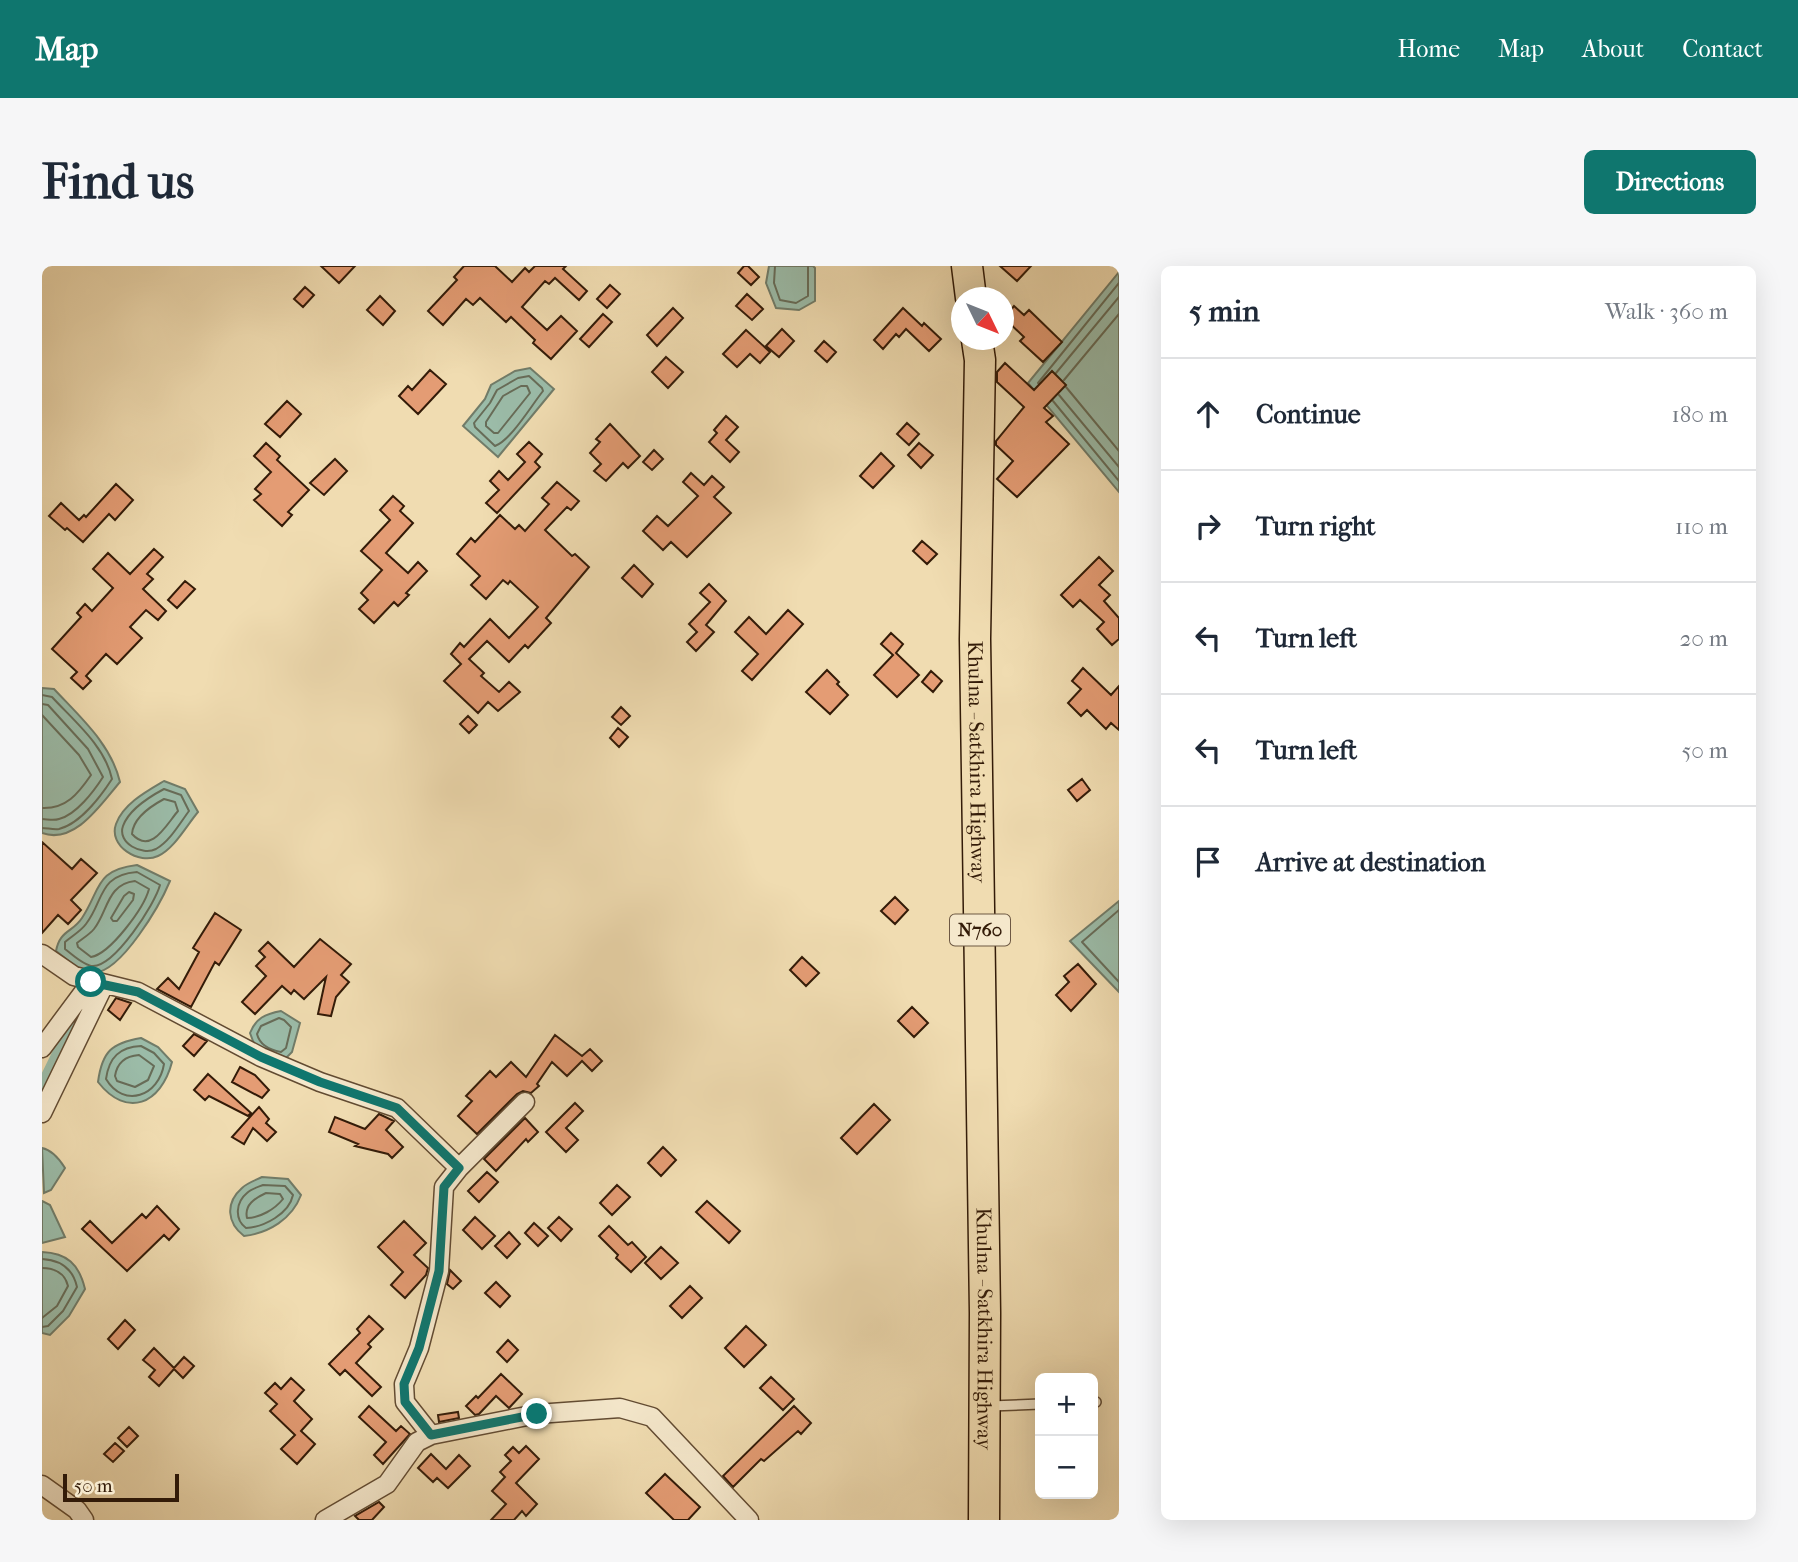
<!DOCTYPE html>
<html lang="en">
<head>
<meta charset="utf-8">
<style>
	:root { --surface:#fff; --page:#f6f6f7; --text:#1f2937; --muted:#747a83; --line:#e0e1e3; --accent:#0f766e }
	body { margin:0; font-family:"IM FELL French Canon",serif; background:var(--page); color:var(--text) }
	.controls { position:absolute; right:21px; bottom:21px; display:grid; overflow:hidden; border-radius:10px; box-shadow:0 7px 28px #0002 }
	.controls button { width:63px; height:63px; display:grid; place-items:center; padding:0; border:0; border-bottom:2px solid var(--line); background:var(--surface); color:var(--text); font:35px sans-serif }
	.compass { position:absolute; left:909px; top:21px; width:63px; height:63px; border-radius:50%; background:var(--surface); box-shadow:0 7px 28px #0002; rotate:133deg }
	.scale { position:absolute; left:21px; bottom:18px; width:116px; box-sizing:border-box; padding-left:7px; border:4px solid #331b08; border-top:0; font-size:19px; line-height:24px; white-space:nowrap; color:#331b08; -webkit-text-stroke:5px #f5e8cc; paint-order:stroke }
	.stop { position:absolute; width:21px; height:21px; margin:-16px; border:5px solid #0f766e; border-radius:50%; background:#fff }
	.stop.end { background:#0f766e; border-color:#fff; box-shadow:0 2px 7px #0008 }
	.list { margin:0; padding:0; list-style:none }
	h2 { display:flex; justify-content:space-between; align-items:center; height:91px; margin:0; padding:0 28px; font-size:30px }
	h2 small { font-size:23px; font-weight:400; color:var(--muted) }
	.list li { display:grid; grid-template-columns:46px 1fr auto; gap:21px; align-items:center; box-sizing:border-box; height:112px; padding:0 28px; border-top:2px solid var(--line) }
	.list b { display:block; font-size:26px; white-space:nowrap }
	.list em { font-size:23px; font-style:normal; color:var(--muted) }
	.icon { flex:none; width:38px; height:38px; fill:none; stroke:currentColor; stroke-width:2; stroke-linecap:round; stroke-linejoin:round }
	.map { position:relative; flex:none; width:1077px; height:1254px; overflow:hidden; border-radius:10px }
	header { display:flex; align-items:center; gap:42px; box-sizing:border-box; height:98px; padding:0 35px; background:var(--accent); color:#fff }
	header strong { font-size:33px }
	nav { display:flex; gap:38px; margin-inline-start:auto; font-size:24px }
	.intro { display:flex; align-items:center; justify-content:space-between; box-sizing:border-box; height:168px; padding:0 42px }
	h1 { margin:0; font-size:49px }
	.button { padding:18px 32px; border-radius:10px; background:var(--accent); color:#fff; font-size:24px; font-weight:700 }
	main { display:flex; gap:42px; padding:0 42px }
	aside { flex:1; background:var(--surface); border-radius:10px; box-shadow:0 7px 28px #0002 }
	.map>svg:first-child { display:block }
</style>
</head>
<body>
<header>
<strong>Map</strong>
<nav><a>Home</a><a>Map</a><a>About</a><a>Contact</a></nav>
</header>
<div class="intro"><h1>Find us</h1><a class="button">Directions</a></div>
<main>
<div class="map">
<svg width="1077" height="1254" viewBox="0 0 1077 1254">
	<rect width="100%" height="100%" fill="#f0dcb1"/>
	<filter id="stains"><feTurbulence type="fractalNoise" baseFrequency=".00286" numOctaves="4"/><feColorMatrix values="0 0 0 0 .2 0 0 0 0 .09 0 0 0 0 .02 0 0 0 .5 -.17"/></filter>
	<radialGradient id="worn" r=".72"><stop offset=".6" stop-color="#630" stop-opacity="0"/><stop offset="1" stop-color="#630" stop-opacity=".3"/></radialGradient>
	<!-- water -->
	<path fill="#9bbca9" stroke="#717c69" stroke-width="2" d="M727 0H771L773 2V35L757 44 734 42 724 17Z
		M1077 6V226L986 117Z
		M488 102 512 123 456 191 421 160 443 133 449 119 473 105Z
		M0 422 12 423C39 452 69 478 78 516 59 538 33 579 0 567Z
		M122 515 143 523 156 546C145 559 132 583 116 590 97 599 66 580 74 558 81 538 105 525 122 515Z
		M95 599 128 615C118 639 80 705 52 707 39 708 24 692 14 685 18 664 30 667 40 652 59 623 53 604 95 599Z
		M1077 635V726L1028 675Z
		M239 745 258 757 250 786 242 794 214 783 208 767C214 752 223 748 239 745Z
		M99 772 116 781 130 796C119 838 85 853 56 816 60 785 70 777 99 772Z
		M0 882C10 884 18 894 23 902L9 924 2 927Z
		M220 911 246 913 259 929C250 953 227 967 202 970 185 957 183 937 200 922 205 917 214 914 220 911Z
		M0 935 8 939 23 971 0 977Z
		M0 986C25 987 37 998 43 1023L27 1050 8 1069 0 1067Z"/>
	<g fill="none" stroke-linecap="round" stroke-linejoin="round">
		<!-- shore -->
		<path stroke="#676c58" stroke-width="2" d="M733 0 732 17 738 34 754 37 766 30V0
			M1014 107 1077 31
			M487 110 500 122 501 125C489 140 469 174 453 180L433 161 432 157 448 137 455 124 476 112Z
			M1022 114 1077 48
			M996 117 1077 17
			M479 120H485L488 127 456 167H452L444 160V156L461 130Z
			M1024 121 1077 185
			M1017 129 1077 201
			M1011 135 1077 215
			M0 429 10 431C32 455 63 480 70 513 59 530 38 558 17 563 12 564 5 562 0 562
			M0 438 6 439 46 483 61 511C52 525 34 549 17 553 11 555 5 553 0 553
			M0 449 37 489 49 509C36 528 24 543 0 542
			M122 523 139 529 147 545C138 557 128 575 114 583 100 590 75 577 81 560 87 543 107 531 122 523Z
			M122 533 133 536 136 545C124 559 109 589 90 568 91 552 109 540 122 533Z
			M95 606 118 619C113 638 73 700 51 700 42 700 30 688 23 683V676C30 670 39 665 44 658 62 635 56 609 95 606Z
			M93 615 107 623C102 642 68 688 49 691L36 681 35 677C40 673 48 668 52 663 66 645 65 618 93 615Z
			M87 626 92 628 91 634 75 655H71L69 652 82 630Z
			M1077 644 1040 676 1077 716
			M237 752 242 754 249 761 244 782 239 786C228 784 218 780 215 768L219 760Z
			M99 780 112 787 122 798C117 830 82 843 64 813 67 791 78 781 99 780Z
			M97 789 112 800 106 814 93 821 75 815 73 810C75 797 84 790 97 789Z
			M221 919 243 920 251 929C247 948 222 961 204 962 192 953 194 936 205 927 209 923 216 921 221 919Z
			M224 927 238 928 241 933C233 943 218 952 205 952 202 939 213 932 224 927Z
			M0 993C18 994 31 1003 35 1021L21 1045 6 1060 0 1061
			M0 1002C12 1002 23 1007 26 1020L15 1040 0 1052"/>
		<!-- canal -->
		<path stroke="#9bbca9" stroke-width="16" d="M0 825 36 751"/>
	</g>
	<!-- building -->
	<path fill="#e49c74" stroke="#331b08" stroke-width="2" d="M279 0H313L297 17Z
		M422 0H453L470 16 483 2 487 6 493 0H524L521 3 545 25 537 34 513 12 507 18 503 15 480 41 505 64 519 50 535 65 509 93 491 77 493 74 469 51 464 56 438 32 431 39 424 33 401 59 386 45 415 14 412 11Z
		M702 0H706L717 11 709 19 696 7Z
		M958 0H989L975 15Z
		M568 19 578 28 565 42 555 33Z
		M263 21 272 29 261 41 252 33Z
		M705 28 721 43 710 54 694 40Z
		M338 30 353 45 341 59 325 44Z
		M972 40 982 49 987 44 1020 76 1001 96 978 75 982 71 962 52Z
		M631 42 641 52 615 80 605 69Z
		M861 42 880 60 882 57 899 73 887 85 864 63 857 71 854 68 841 83 832 74Z
		M561 48 570 56 547 81 538 73Z
		M740 63 752 75 737 91 724 80Z
		M704 64 728 86 718 97 708 88 695 101 681 88Z
		M782 75 794 86 785 96 773 85Z
		M624 91 641 106 626 122 610 106Z
		M963 97 992 124 1010 105 1024 119 1002 142 1011 150 1004 156 1027 178 975 231 955 213 971 195 954 179V175L982 141 955 116V106Z
		M388 104 404 118 376 148 357 130 366 120 370 124Z
		M245 135 259 148 238 171 223 158Z
		M684 150 696 161 684 174 697 186 688 196 667 176 675 167 672 164Z
		M865 157 877 168 867 179 855 168Z
		M568 158 598 190 586 202 581 197 564 215 552 205 559 198 548 187 558 176 554 173Z
		M487 176 500 188 493 196 498 201 455 247 444 237 457 224 448 215 457 205 466 214 483 196 475 188Z
		M224 177 238 190 235 194 267 224 246 246 250 249 240 260 212 234 219 228 213 223 229 206 212 190Z
		M877 177 891 189 879 202 866 189Z
		M612 184 621 193 610 204 601 196Z
		M839 187 852 200 831 222 818 210Z
		M293 193 305 205 282 229 268 217Z
		M649 207 662 219 670 210 682 221 672 231 689 247 645 291 629 276 621 284 601 265 615 250 626 260 656 230 641 216Z
		M515 216 537 235 529 244 525 241 503 264 530 290 533 288 547 301 504 352 509 357 486 382 483 379 467 396 445 375 427 393 442 407 439 410 457 426 467 416 478 426 456 445 446 436 436 447 402 415 419 398 409 388 418 377 422 381 448 353 467 372 496 341 468 315 466 318 461 314 444 333 429 319 438 310 415 288 429 272 433 276 458 249 473 263 477 259 483 265 507 238 500 232Z
		M74 218 91 234 73 254 67 248 41 276 25 262 23 264 7 250 19 237 37 254 42 249 44 251Z
		M351 230 362 240 358 245 371 257 344 287 366 307 376 296 385 305 364 327 367 329 356 340 352 336 332 357 317 343 326 334 319 327 340 304 319 285 348 254 338 244Z
		M880 275 895 288 885 298 871 285Z
		M112 283 121 291 105 308 111 313 101 323 124 345 116 354 104 344 88 361 100 372 75 398 64 388 44 410 49 415 41 423 29 412 35 406 10 383 39 351 35 347 43 338 50 345 71 322 51 303 66 287 88 308Z
		M1057 291 1071 305 1057 319 1068 329 1062 335 1077 352V373L1070 379 1055 363 1062 356 1038 334 1031 341 1019 329Z
		M592 299 611 318 600 331 580 312Z
		M143 315 153 323 135 342 126 334Z
		M667 318 684 335 664 359 672 366 654 385 645 376 655 366 647 358 668 336 658 327Z
		M746 344 761 358 710 414 700 405 716 388 693 366 707 351 724 368Z
		M849 367 861 378 854 387 877 409 855 431 832 409 851 389 839 378Z
		M1041 402 1069 429 1077 420V464L1069 457 1064 463 1045 444 1039 450 1026 437 1039 423 1030 415Z
		M785 404 797 416 795 418 806 429 788 448 764 426Z
		M889 405 900 415 891 426 880 416Z
		M579 441 588 450 579 459 570 451Z
		M426 450 435 459 427 467 418 458Z
		M576 462 586 471 577 481 568 472Z
		M1040 513 1048 524 1035 535 1026 524Z
		M0 576 30 603 39 593 55 607 29 634 39 644 26 658 16 649 0 667Z
		M853 631 866 644 853 658 839 645Z
		M173 647 199 664 177 699 173 696 149 741 115 723 126 712 137 723 157 686 151 682Z
		M278 673 309 698 299 709 307 716 294 731 289 750 276 748 284 711 262 733 252 724 249 728 240 720 213 748 200 736 224 710 214 700 223 691 217 685 226 676 252 701Z
		M760 691 777 707 764 720 748 704Z
		M1036 698 1054 718 1029 745 1014 729 1027 716 1022 710Z
		M74 732 89 737 78 754 66 744Z
		M870 741 886 757 872 771 856 755Z
		M152 768 165 775 152 790 141 780Z
		M513 769 540 790 548 783 560 795 550 805 540 795 525 810 510 796 495 818 497 820 489 827 481 825 475 828 435 868 416 850 430 835 424 830 448 805 454 811 469 796 484 811Z
		M198 801 213 809 227 824 220 832 190 816Z
		M166 808 209 847 206 850 167 830 163 834 152 824Z
		M533 837 541 845 524 862 536 874 524 886 504 866Z
		M832 838 848 854 815 888 799 872Z
		M217 841 227 853 224 857 234 866 225 875 211 862 202 878 190 871Z
		M337 848 352 855 344 864 361 881 350 892 346 888 313 880 316 878 287 866 293 851 323 863Z
		M483 852 496 866 486 876 484 873 454 905 442 893Z
		M621 881 634 894 619 910 606 897Z
		M445 906 456 916 437 936 426 925Z
		M575 919 588 931 570 949 558 937Z
		M665 935 698 965 687 977 654 946Z
		M115 940 137 963 127 974 122 969 85 1005 40 963 48 955 70 977 100 948 104 952Z
		M433 951 453 970 440 983 421 964Z
		M517 951 530 963 519 975 506 962Z
		M362 955 384 977 372 989 386 1002 384 1009 363 1032 349 1019 361 1006 336 981Z
		M492 957 506 970 496 980 483 967Z
		M567 960 586 979 590 976 604 991 589 1006 574 992 576 989 557 970Z
		M467 966 478 978 465 992 453 980Z
		M619 981 636 997 619 1013 603 997Z
		M408 1004 419 1015 411 1023 405 1018Z
		M454 1016 468 1030 458 1041 443 1027Z
		M648 1020 660 1032 640 1052 628 1040Z
		M327 1050 341 1063 326 1078 329 1081 314 1097 339 1121 330 1130 303 1104 298 1109 287 1098 318 1067 315 1063Z
		M83 1054 93 1064 76 1083 66 1073Z
		M704 1060 724 1079 702 1101 683 1082Z
		M466 1074 476 1084 465 1096 455 1086Z
		M112 1082 132 1102 142 1091 152 1100 141 1112 132 1103 117 1120 107 1111 113 1104 101 1094Z
		M459 1108 480 1128 467 1142 454 1130 437 1148 433 1149 424 1140 434 1130 436 1132Z
		M729 1111 752 1133 741 1144 718 1122Z
		M249 1112 262 1124 252 1135 270 1153 259 1165 273 1178 255 1198 239 1183 253 1169 228 1145 235 1138 223 1127 233 1117 239 1123Z
		M327 1140 354 1165 359 1160 368 1168 341 1198 332 1189 344 1176 317 1151Z
		M752 1140 769 1157 759 1168 756 1165 722 1195 719 1193 691 1221 681 1210Z
		M416 1146 417 1152 397 1156 396 1149Z
		M87 1161 96 1170 85 1181 76 1172Z
		M73 1177 82 1185 71 1196 62 1188Z
		M484 1180 497 1193 474 1217 495 1238 484 1250 480 1245 472 1254H449L464 1238 450 1225 463 1211 458 1206 469 1195 463 1189 471 1181 477 1187Z
		M389 1188 404 1203 417 1189 428 1200 406 1222 395 1212 391 1216 376 1202Z
		M623 1208 658 1241 646 1254H632L604 1227Z
		M337 1236 342 1241 330 1254H317L313 1250Z"/>
	<g fill="none" stroke-linecap="round" stroke-linejoin="round">
		<defs>
			<path id="service" d="M1051 1136H1054
				M948 1140 998 1138"/>
			<path id="minor" d="M0 688 32 710 96 726 219 791 278 816 355 842 417 902
				M0 782 49 716
				M0 847 62 719
				M389 1169 363 1136 362 1118 377 1082 397 1005 402 921 417 902 483 836
				M0 1219 35 1244 42 1254
				M283 1254 345 1218 375 1176 389 1169 495 1148 578 1142 610 1151 707 1254"/>
			<g id="trunk">
				<path d="M925 0 929 32"/>
				<path id="s1" d="M935 74 938 94 933 373 943 1047 942 1254"/>
			</g>
		</defs>
		<!-- service casing -->
		<use href="#service" stroke="#624b32" stroke-width="12"/>
		<!-- minor casing -->
		<use href="#minor" stroke="#624b32" stroke-width="21"/>
		<!-- trunk casing -->
		<use href="#trunk" stroke="#331b08" stroke-width="33"/>
		<!-- service -->
		<use href="#service" stroke="#f5e8cc" stroke-width="9"/>
		<!-- minor -->
		<use href="#minor" stroke="#f5e8cc" stroke-width="18"/>
		<!-- trunk -->
		<use href="#trunk" stroke="#f0dcb1" stroke-width="30"/>
	</g>
	<g fill="none" stroke-linecap="round" stroke-linejoin="round">
		<!-- route -->
		<path stroke="#0f766e" stroke-width="9" d="M49 716 96 726 219 791 278 816 355 842 417 902 402 921 397 1005 377 1082 362 1118 363 1136 389 1169 495 1148"/>
	</g>
	<g text-anchor="middle" dominant-baseline="central" stroke-width="6" stroke-linejoin="round" paint-order="stroke">
		<!-- shield labels -->
		<rect fill="#f5e8cc" stroke="#6d5843" stroke-width="2" x="908" y="648.5" width="60" height="31" rx="5"/>
		<g font-size="19" font-weight="bold" fill="#331b08">
			<text x="938" y="664">N760</text>
		</g>
		<!-- street labels -->
		<g font-size="21" fill="#331b08" stroke="#f5e8cc">
			<text stroke="none"><textPath href="#s1" startOffset="422">Khulna - Satkhira Highway</textPath></text>
			<text stroke="none"><textPath href="#s1" startOffset="989">Khulna - Satkhira Highway</textPath></text>
		</g>
	</g>
	<rect width="100%" height="100%" filter="url(#stains)"/>
	<rect width="100%" height="100%" fill="url(#worn)"/>
</svg>
<div class="controls">
<button>+</button>
<button>−</button>
</div>
<svg class="compass" viewBox="-18 -18 36 36"><path d="M0-13l5 13h-10z" fill="#e53935"/><path d="M0 13l5-13h-10z" fill="#747a83"/></svg>
<div class="scale">50 m</div>
<div class="stop" style="left:49px;top:716px"></div>
<div class="stop end" style="left:495px;top:1148px"></div>
</div>
<aside>
<h2>5 min<small>Walk · 360 m</small></h2>
<ul class="list">
<li><svg class="icon" aria-label="ahead" viewBox="0 0 24 24"><path d="M12 20V5M6 11l6-6 6 6"/></svg><div><b>Continue</b></div><em>180 m</em></li>
<li><svg class="icon" aria-label="right" viewBox="0 0 24 24"><path d="M7 20v-9h11M14 6l5 5-5 5"/></svg><div><b>Turn right</b></div><em>110 m</em></li>
<li><svg class="icon" aria-label="left" viewBox="0 0 24 24"><path d="M17 20v-9H6M10 6l-5 5 5 5"/></svg><div><b>Turn left</b></div><em>20 m</em></li>
<li><svg class="icon" aria-label="left" viewBox="0 0 24 24"><path d="M17 20v-9H6M10 6l-5 5 5 5"/></svg><div><b>Turn left</b></div><em>50 m</em></li>
<li><svg class="icon" aria-label="arrive" viewBox="0 0 24 24"><path d="M6 21V4h12l-3 4 3 4H6"/></svg><div><b>Arrive at destination</b></div></li>
</ul>
</aside>
</main>
</body>
</html>
